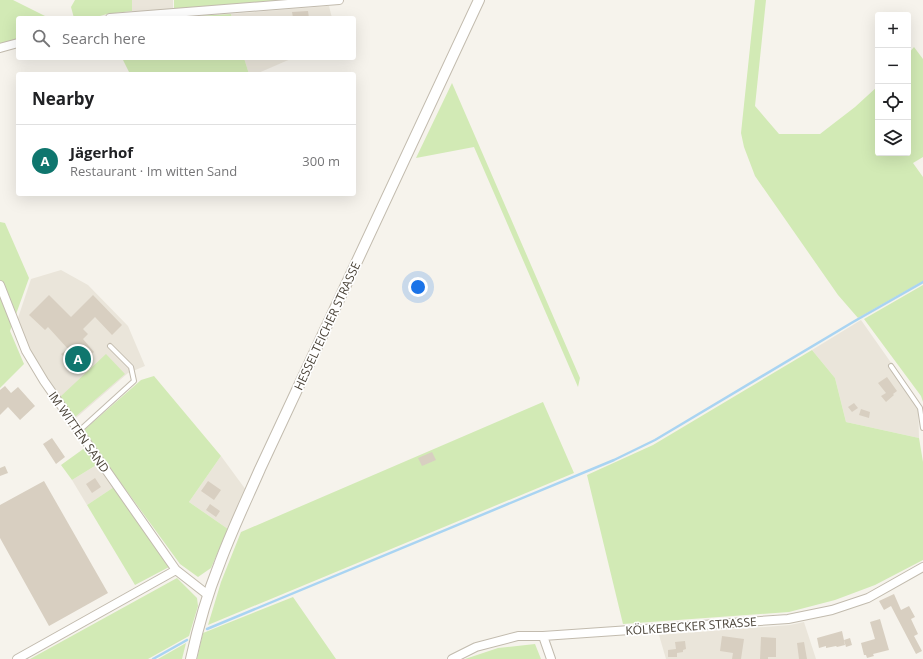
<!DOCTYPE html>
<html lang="en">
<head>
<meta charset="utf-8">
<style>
	:root { --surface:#fff; --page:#f6f6f6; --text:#202124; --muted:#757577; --line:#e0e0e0; --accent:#0f766e }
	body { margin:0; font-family:"Open Sans",sans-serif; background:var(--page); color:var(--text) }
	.controls { position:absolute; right:12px; top:12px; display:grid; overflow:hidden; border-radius:4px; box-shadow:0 4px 16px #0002 }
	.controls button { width:36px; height:36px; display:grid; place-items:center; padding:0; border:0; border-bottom:1px solid var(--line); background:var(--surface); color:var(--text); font:20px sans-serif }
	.you { position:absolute; left:418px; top:287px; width:14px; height:14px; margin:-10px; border:3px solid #fff; border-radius:50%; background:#1a73e8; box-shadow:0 0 0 6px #1a73e833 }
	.badge { display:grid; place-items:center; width:26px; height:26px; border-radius:50%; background:var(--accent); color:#fff; font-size:13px; font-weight:700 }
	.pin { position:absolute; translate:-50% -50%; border:2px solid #fff; box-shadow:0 1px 4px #0006 }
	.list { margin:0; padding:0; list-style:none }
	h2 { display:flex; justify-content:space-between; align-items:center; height:52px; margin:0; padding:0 16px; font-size:17px }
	h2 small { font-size:13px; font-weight:400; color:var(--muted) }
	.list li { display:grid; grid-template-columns:26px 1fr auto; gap:12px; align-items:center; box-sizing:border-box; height:72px; padding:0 16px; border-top:1px solid var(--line) }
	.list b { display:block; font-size:15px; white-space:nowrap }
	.list p { margin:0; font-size:13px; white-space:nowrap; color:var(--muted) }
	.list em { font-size:13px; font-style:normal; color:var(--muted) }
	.icon { flex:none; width:22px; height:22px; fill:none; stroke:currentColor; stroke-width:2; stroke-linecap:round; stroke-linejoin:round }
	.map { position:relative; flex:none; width:923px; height:659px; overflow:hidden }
	.search { position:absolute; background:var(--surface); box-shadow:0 4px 16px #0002; left:16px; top:16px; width:340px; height:44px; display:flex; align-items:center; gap:10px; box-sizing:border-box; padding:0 14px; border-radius:4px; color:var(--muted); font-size:15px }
	.panel { position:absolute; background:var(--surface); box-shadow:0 4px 16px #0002; left:16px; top:72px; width:340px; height:124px; border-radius:4px }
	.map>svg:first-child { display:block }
</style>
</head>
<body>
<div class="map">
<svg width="923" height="659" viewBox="0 0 923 659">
	<rect width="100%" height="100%" fill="#f6f3ec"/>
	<!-- residential -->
	<path fill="#eae5da" d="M132 0H173V9L132 12Z
		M329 6 332 18H232L231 14Z
		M244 58H293L256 74H249Z
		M61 270 88 285 128 326 145 366 128 373 76 418 34 363 17 321 31 279Z
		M861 320 918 401 919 438 846 422 835 378 812 350Z
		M221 456 246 490 228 529 189 502Z
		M98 464 114 487 87 505 72 480Z
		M804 622 816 659H666L659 635 790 625Z"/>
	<!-- green -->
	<path fill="#d2eab5" d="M0 0H13L49 18H18V39L0 45Z
		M75 0H132V11L107 14 93 18H74L71 7Z
		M174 0H289L174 9Z
		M755 0H766L755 106 779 134H820L855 107 878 86V153H908V54L914 47 923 59V157L913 163 923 177V281L858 318 838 295 755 176 744 147 741 133Z
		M231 14 232 18H163Z
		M122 58H244L249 74H130Z
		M452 83 580 378 578 387 474 147 416 158Z
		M0 222 5 223 29 278 10 331 24 364 0 388Z
		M923 285V402L921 396 864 319Z
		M812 350 835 378 846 422 919 438 923 462V560L875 585 835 600 789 612 623 624 587 475 653 445Z
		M106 354 125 374 75 417 60 397Z
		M154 376 221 456 189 502 228 529 211 568 198 577 180 564 83 431 141 380Z
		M543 402 574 473 208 625 221 582 241 532Z
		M86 447 98 464 72 480 61 465Z
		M114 487 169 567 135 585 87 505Z
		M177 578 197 598 198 606 189 636 148 659H30Z
		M293 597 336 659H197L203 633Z
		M186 643 182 659H158Z
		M535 644 541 659H465L498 648Z"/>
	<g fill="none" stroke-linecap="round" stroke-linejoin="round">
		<!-- stream -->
		<path stroke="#a9d4f2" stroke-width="2.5" d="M207 629 614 460 655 440 853 322 923 282
			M153 659 187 640"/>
	</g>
	<!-- building -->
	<path fill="#d8cfc1" d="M308 11 309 18H293L292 12Z
		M49 295 71 317 93 295 122 325 112 335 95 317 83 329 88 334 83 339 94 352 74 369 61 354 68 349 48 327 45 330 29 315Z
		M887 377 897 391 893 394 894 395 886 402 881 396 886 393 878 383Z
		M5 386 11 393 18 387 35 406 20 420 8 407 0 415V390Z
		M854 403 858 408 852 412 848 407Z
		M861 409 870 412 869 418 859 415Z
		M52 438 65 457 56 464 43 444Z
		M432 452 436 460 422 466 418 458Z
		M5 466 8 473 0 476V468Z
		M95 478 101 487 92 493 86 484Z
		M44 481 108 593 49 626 0 538V505Z
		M208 481 221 490 214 500 201 491Z
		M210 504 220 511 216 517 206 510Z
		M894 594 901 610 909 606 915 617 911 619 918 634 914 636 922 651 916 654 891 606 884 610 879 601Z
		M880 619 889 650 873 654 874 656 867 658 866 655H864L861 643 875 639 870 622Z
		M842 631 845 645 837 647 836 646 826 648V646L819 648 817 638Z
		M722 636 744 639 741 659H732L733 653 720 651Z
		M761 637 776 638V657H768V659H760Z
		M850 638 852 645 846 647 844 640Z
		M685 641 686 649 683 650V652L677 653V657H668V650L676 649 675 642Z
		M804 642 807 659H799L797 643Z"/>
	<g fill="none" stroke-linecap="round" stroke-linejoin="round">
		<defs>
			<path id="service" d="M891 366 920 408 923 428
				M79 431 134 381 131 367 110 346"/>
			<path id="minor" d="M110 18 339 0
				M0 48 18 43
				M0 285 26 351 44 381 176 570 208 595
				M543 636 551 659
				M17 659 176 570
				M452 659 476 647 518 636H543L788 619 832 610 868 598 923 567"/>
			<path id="tertiary" d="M191 659C198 627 207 595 219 565 231 532 246 501 260 469L479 0"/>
		</defs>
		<!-- service casing -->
		<use href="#service" stroke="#c2bbae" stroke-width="6"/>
		<!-- minor casing -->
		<use href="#minor" stroke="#c2bbae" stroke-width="10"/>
		<!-- tertiary casing -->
		<use href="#tertiary" stroke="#c2bbae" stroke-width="12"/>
		<!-- service -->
		<use href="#service" stroke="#fff" stroke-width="4"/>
		<!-- minor -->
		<use href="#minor" stroke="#fff" stroke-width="8"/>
		<!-- tertiary -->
		<use href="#tertiary" stroke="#fff" stroke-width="10"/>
	</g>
	<g text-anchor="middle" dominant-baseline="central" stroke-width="3.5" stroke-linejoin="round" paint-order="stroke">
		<!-- street labels -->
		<g font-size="12" fill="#4b4439" stroke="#fff">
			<text transform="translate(327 326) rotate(-65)">HESSELTEICHER STRASSE</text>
			<text transform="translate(79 432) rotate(55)">IM WITTEN SAND</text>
			<text transform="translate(691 626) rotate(-4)">KÖLKEBECKER STRASSE</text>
		</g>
	</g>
</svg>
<div class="controls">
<button>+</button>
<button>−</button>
<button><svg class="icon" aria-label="locate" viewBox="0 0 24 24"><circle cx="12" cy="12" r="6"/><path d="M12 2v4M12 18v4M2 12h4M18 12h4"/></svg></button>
<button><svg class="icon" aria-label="layers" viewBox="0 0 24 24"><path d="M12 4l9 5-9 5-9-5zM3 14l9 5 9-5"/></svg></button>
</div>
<div class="you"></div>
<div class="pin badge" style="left:78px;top:359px">A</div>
<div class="search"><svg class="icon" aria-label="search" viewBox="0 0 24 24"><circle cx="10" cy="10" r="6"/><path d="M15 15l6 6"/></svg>Search here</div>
<section class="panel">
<h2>Nearby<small></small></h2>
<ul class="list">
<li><span class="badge">A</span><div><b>Jägerhof</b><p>Restaurant · Im witten Sand</p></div><em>300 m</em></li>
</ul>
</section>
</div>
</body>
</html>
